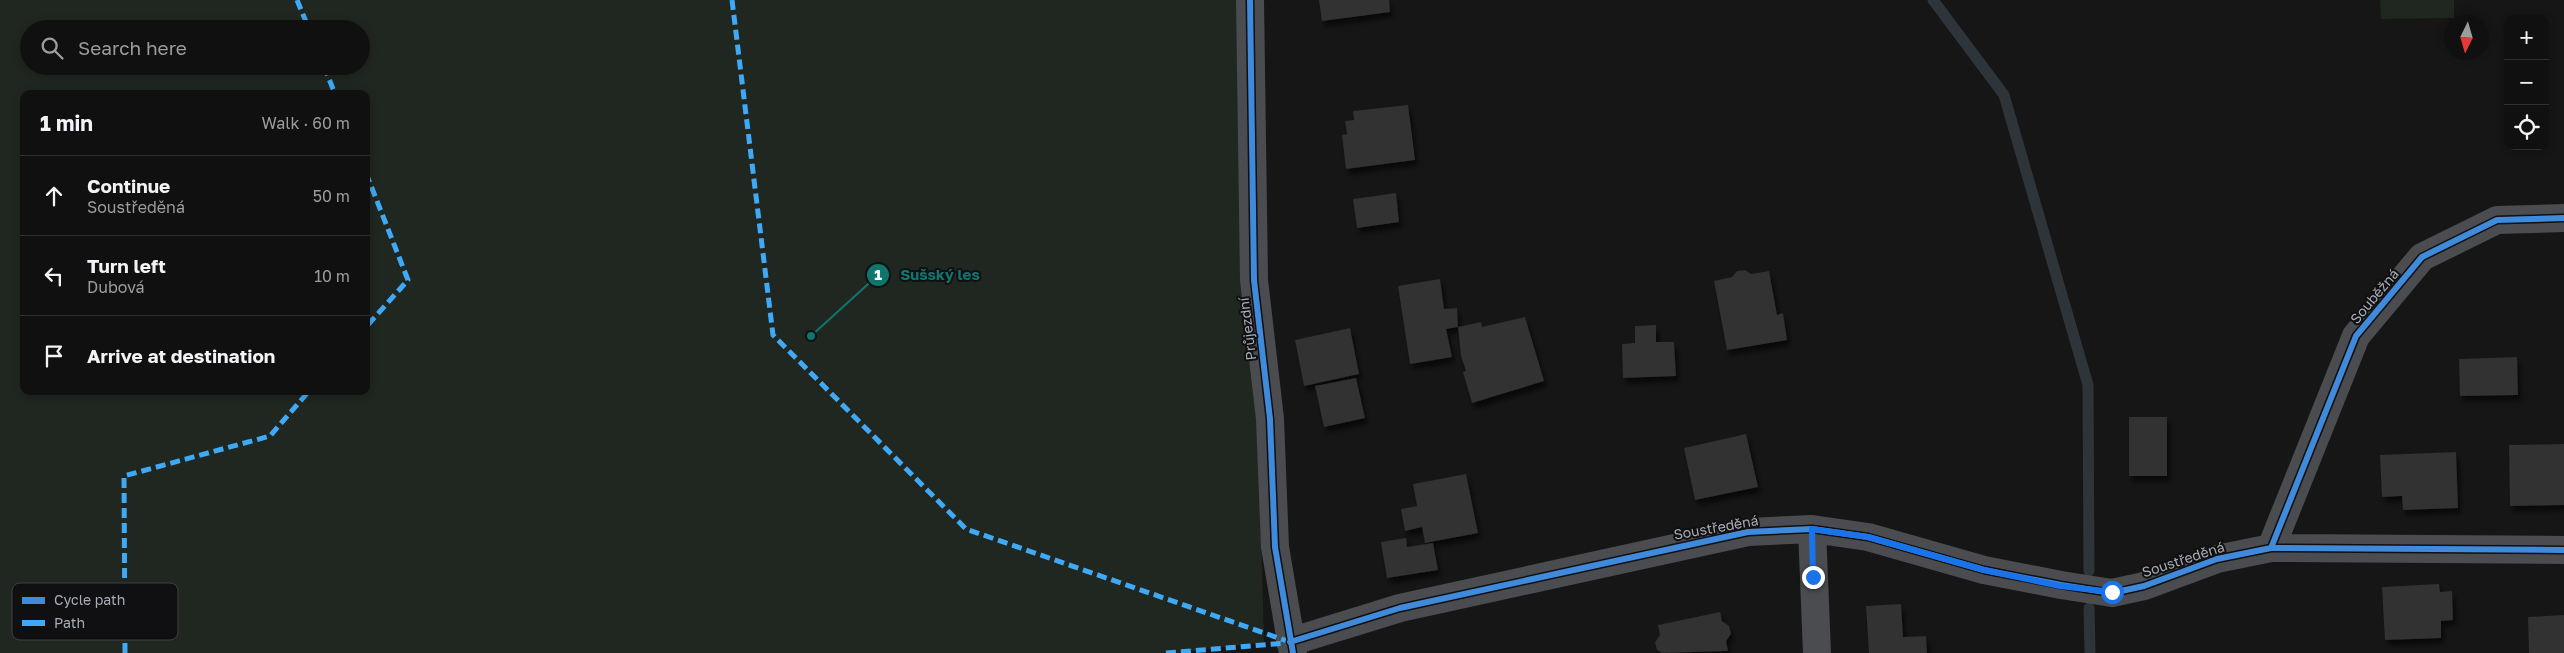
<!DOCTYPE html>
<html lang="en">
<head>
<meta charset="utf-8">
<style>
	:root { --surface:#101010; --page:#191919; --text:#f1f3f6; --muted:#9c9d9f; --line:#303030 }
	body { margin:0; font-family:"Golos Text",sans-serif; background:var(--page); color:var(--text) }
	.controls { position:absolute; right:15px; top:15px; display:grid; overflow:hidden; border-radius:10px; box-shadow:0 2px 8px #0003 }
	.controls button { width:45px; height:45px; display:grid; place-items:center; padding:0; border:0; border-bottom:1px solid var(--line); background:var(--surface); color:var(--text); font:25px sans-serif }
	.compass { position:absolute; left:2444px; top:15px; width:45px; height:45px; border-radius:50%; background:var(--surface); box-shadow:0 2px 8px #0003; rotate:185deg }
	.stop { position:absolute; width:15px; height:15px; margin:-11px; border:4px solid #1a73e8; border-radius:50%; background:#fff }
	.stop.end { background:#1a73e8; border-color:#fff; box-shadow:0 1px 5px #0008 }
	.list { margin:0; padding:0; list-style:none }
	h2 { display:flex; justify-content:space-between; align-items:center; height:65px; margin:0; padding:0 20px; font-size:21px }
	h2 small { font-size:16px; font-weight:400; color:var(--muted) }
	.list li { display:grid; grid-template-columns:32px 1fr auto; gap:15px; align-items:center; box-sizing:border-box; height:80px; padding:0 20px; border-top:1px solid var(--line) }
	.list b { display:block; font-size:19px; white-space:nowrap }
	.list p { margin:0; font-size:16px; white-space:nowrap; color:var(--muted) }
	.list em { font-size:16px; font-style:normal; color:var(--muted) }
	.icon { flex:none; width:28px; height:28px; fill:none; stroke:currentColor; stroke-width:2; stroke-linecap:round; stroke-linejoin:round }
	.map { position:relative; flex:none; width:2564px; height:653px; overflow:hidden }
	.search { position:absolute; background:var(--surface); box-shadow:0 2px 8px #0003; left:20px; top:20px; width:350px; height:55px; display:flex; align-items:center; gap:12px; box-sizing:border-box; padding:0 18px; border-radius:28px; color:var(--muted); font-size:19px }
	.panel { position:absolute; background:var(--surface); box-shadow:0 2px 8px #0003; left:20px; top:90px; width:350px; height:305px; border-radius:10px }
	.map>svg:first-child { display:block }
</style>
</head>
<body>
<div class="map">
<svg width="2564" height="653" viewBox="0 0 2564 653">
	<defs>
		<filter id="shadow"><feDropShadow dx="3" dy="5.5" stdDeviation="2.5" flood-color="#0009"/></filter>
	</defs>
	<rect width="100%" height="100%" fill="#161616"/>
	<!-- green -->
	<path fill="#202620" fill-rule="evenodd" d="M0 0H1250L1254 280 1264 642 1176 653H0ZM29 29H361V66H29ZM24 94H366V391H24Z
		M2380 0H2454V18L2381 19Z"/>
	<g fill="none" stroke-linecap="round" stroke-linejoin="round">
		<!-- stream -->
		<path stroke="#2e353a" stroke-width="11" d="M1933 0 2004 95 2088 385 2089 571
			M2089 608 2090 653"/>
	</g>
	<!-- building -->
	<path fill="#303031" filter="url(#shadow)" d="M1319 0H1389L1390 12 1322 21Z
		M1408 105 1415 160 1346 169 1342 135 1347 134 1345 121 1354 120 1353 111Z
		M1396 193 1399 222 1357 228 1353 199Z
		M1745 270 1751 274 1769 271 1777 315 1783 313 1787 340 1727 350 1714 281 1732 277 1737 271Z
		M1440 279 1444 309 1457 308 1458 327 1446 329 1452 357 1410 364 1398 286Z
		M1525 317 1544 381 1472 403 1463 372 1466 371 1461 356 1458 327 1481 322 1482 327Z
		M1656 325V342H1674L1676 376 1623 378 1622 344 1635 343V326Z
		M1350 328 1359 374 1304 386 1295 340Z
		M2517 357 2518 395 2460 396 2459 359Z
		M1356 378 1365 418 1324 427 1315 386Z
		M2129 417H2167V476H2129Z
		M1746 434 1758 487 1695 500 1684 448Z
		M2564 444V505L2510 506 2509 445Z
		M2456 452 2458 508 2403 510 2402 496 2382 497 2380 455Z
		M1466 474 1478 533 1425 543 1422 527 1405 531 1401 509 1417 506 1413 484Z
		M1406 538 1407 547 1433 543 1438 570 1387 578 1381 542Z
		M2439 584 2440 592 2452 591 2453 620 2441 621V638L2385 640 2382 587Z
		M1901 604 1903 637 1926 636 1927 653H1869L1866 606Z
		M1720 612 1722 621 1729 626 1731 634 1726 641 1728 651 1662 653 1657 650 1655 642 1660 635 1658 625Z
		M2564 615V653H2529L2528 617Z"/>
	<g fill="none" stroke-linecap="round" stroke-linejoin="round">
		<!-- minor -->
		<path stroke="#4a4c4f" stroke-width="28" d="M1250 0 1254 280 1270 419 1275 547 1293 653
			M1812 529 1817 653
			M2271 548 2356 336 2422 257 2497 220 2564 218
			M1290 642 1400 608 1748 532 1812 529 1868 537 1984 570 2061 585 2112 593 2144 586 2217 559 2271 548 2564 550"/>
		<!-- quiet -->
		<path stroke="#3fa9f5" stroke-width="5" stroke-dasharray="10 5" stroke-linecap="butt" d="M297 0 309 29
			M732 0 773 335 966 529 1290 642
			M324 66 335 94
			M366 173 408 280 366 327
			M125 653 124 476 270 436 309 391
			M1166 653 1286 643"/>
		<defs>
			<path id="cycleway" d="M1250 0 1254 280 1270 419 1275 547 1293 653
				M2271 548 2356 336 2422 257 2497 220 2564 218
				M1290 642 1400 608 1748 532 1812 529 1868 537 1984 570 2061 585 2112 593 2144 586 2217 559 2271 548 2564 550"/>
		</defs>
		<!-- cycleway casing -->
		<use href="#cycleway" stroke="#101012" stroke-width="9"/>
		<!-- cycleway -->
		<use href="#cycleway" stroke="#408adc" stroke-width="6"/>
	</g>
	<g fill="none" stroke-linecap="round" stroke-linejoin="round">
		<!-- route -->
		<path stroke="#1a73e8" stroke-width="6" d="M1813 577 1812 529 1868 537 1984 570 2060 586 2112 592"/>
	</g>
	<g text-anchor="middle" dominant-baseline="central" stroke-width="4" stroke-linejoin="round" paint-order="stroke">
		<!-- street labels -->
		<g font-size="14" fill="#a8adb5" stroke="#101012">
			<text transform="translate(2374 296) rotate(-50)">Souběžná</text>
			<text transform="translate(1247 329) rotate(-97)">Průjezdní</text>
			<text transform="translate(1716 527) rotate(-10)">Soustředěná</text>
			<text transform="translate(2183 559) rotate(-18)">Soustředěná</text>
		</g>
	</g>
	<!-- legend -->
	<rect x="12" y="583" width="166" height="57" rx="8" fill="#101012" stroke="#3e3f43" stroke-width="1"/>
	<rect x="22" y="597" width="23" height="7" fill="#408adc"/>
	<rect x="22" y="620" width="23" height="6" fill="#3fa9f5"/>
	<g font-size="14" fill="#a8adb5">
		<text x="54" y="605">Cycle path</text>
		<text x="54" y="628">Path</text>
	</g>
	<!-- callouts -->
	<path fill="none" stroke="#0f766e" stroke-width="2" d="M811 336L878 275"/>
	<g fill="#0f766e" stroke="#101012" stroke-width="2">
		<circle cx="811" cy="336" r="5"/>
		<circle cx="878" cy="275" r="12"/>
	</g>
	<g font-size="15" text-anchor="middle" font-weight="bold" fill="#fff">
		<text x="878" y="280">1</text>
	</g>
	<g font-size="15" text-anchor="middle" font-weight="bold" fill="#0f766e" stroke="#101012" stroke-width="4" stroke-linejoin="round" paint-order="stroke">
		<text x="940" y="280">Sušský les</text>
	</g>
</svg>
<div class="controls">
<button>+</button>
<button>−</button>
<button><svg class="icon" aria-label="locate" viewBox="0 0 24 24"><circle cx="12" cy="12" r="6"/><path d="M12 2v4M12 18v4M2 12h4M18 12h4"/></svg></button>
</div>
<svg class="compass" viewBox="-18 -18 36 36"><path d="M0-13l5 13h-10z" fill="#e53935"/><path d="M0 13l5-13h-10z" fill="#9c9d9f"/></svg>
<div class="stop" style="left:2112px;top:592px"></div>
<div class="stop end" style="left:1813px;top:577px"></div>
<div class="search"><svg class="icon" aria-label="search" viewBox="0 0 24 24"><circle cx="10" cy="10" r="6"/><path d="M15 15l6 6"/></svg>Search here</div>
<section class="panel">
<h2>1 min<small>Walk · 60 m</small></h2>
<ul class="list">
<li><svg class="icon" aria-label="ahead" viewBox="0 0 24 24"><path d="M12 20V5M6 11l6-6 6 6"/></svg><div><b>Continue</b><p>Soustředěná</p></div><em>50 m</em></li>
<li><svg class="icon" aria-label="left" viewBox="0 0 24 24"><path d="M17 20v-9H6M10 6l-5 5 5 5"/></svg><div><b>Turn left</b><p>Dubová</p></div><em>10 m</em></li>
<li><svg class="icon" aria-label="arrive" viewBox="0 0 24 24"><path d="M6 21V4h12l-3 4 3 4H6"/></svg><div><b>Arrive at destination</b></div></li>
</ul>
</section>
</div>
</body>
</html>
